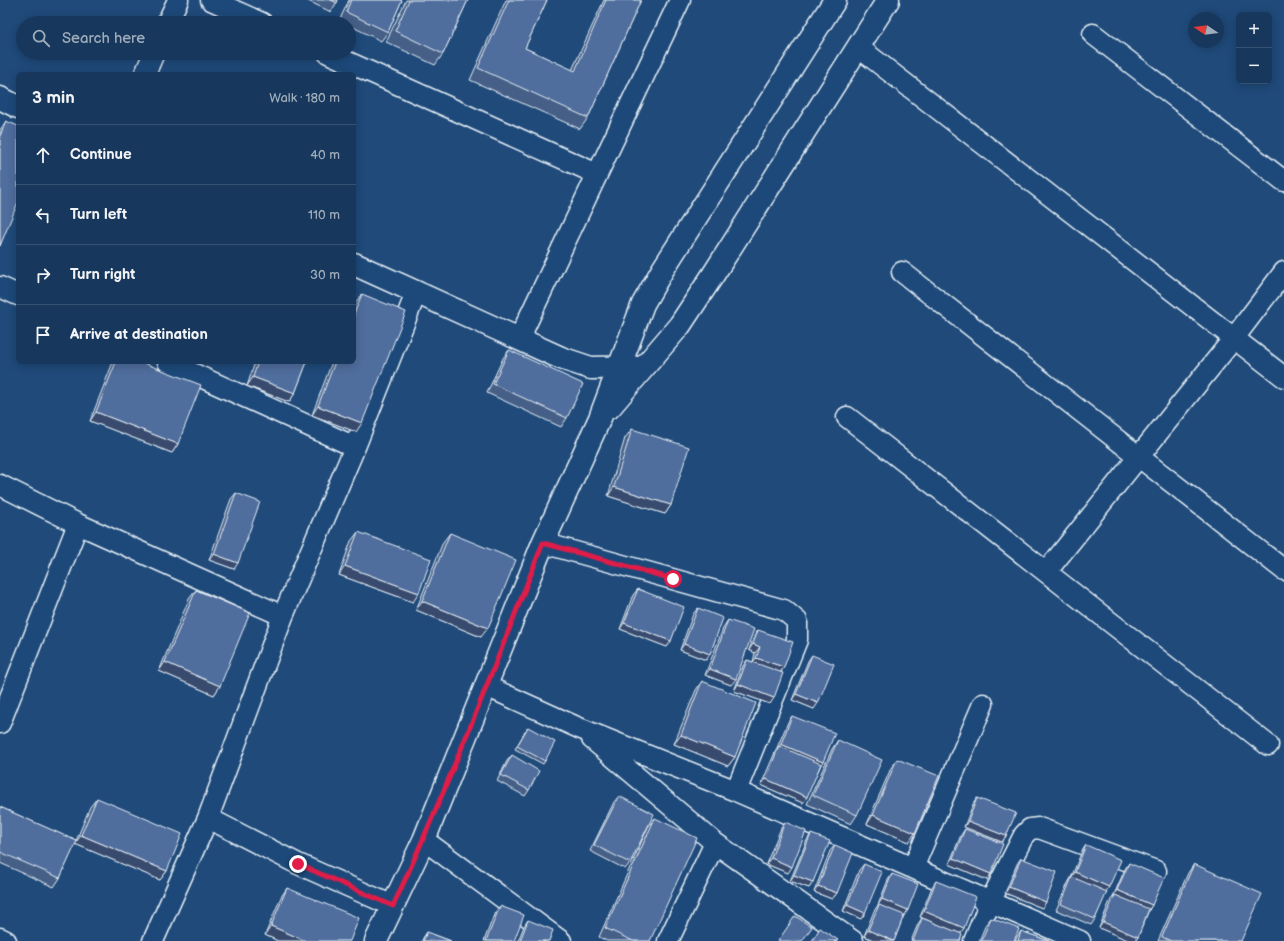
<!DOCTYPE html>
<html lang="en">
<head>
<meta charset="utf-8">
<style>
	:root { --surface:#17385c; --page:#244365; --text:#f1f3f6; --muted:#9eacbb; --line:#365272 }
	body { margin:0; font-family:"Balsamiq Sans",sans-serif; background:var(--page); color:var(--text) }
	.controls { position:absolute; right:12px; top:12px; display:grid; overflow:hidden; border-radius:6px; box-shadow:0 2px 10px #0003 }
	.controls button { width:36px; height:36px; display:grid; place-items:center; padding:0; border:0; border-bottom:1px solid var(--line); background:var(--surface); color:var(--text); font:20px sans-serif }
	.compass { position:absolute; left:1188px; top:12px; width:36px; height:36px; border-radius:50%; background:var(--surface); box-shadow:0 2px 10px #0003; rotate:283deg }
	.stop { position:absolute; width:12px; height:12px; margin:-9px; border:3px solid #e11d48; border-radius:50%; background:#fff }
	.stop.end { background:#e11d48; border-color:#fff; box-shadow:0 1px 4px #0008 }
	.list { margin:0; padding:0; list-style:none }
	h2 { display:flex; justify-content:space-between; align-items:center; height:52px; margin:0; padding:0 16px; font-size:17px }
	h2 small { font-size:13px; font-weight:400; color:var(--muted) }
	.list li { display:grid; grid-template-columns:26px 1fr auto; gap:12px; align-items:center; box-sizing:border-box; height:60px; padding:0 16px; border-top:1px solid var(--line) }
	.list b { display:block; font-size:15px; white-space:nowrap }
	.list em { font-size:13px; font-style:normal; color:var(--muted) }
	.icon { flex:none; width:22px; height:22px; fill:none; stroke:currentColor; stroke-width:2; stroke-linecap:round; stroke-linejoin:round }
	.map { position:relative; flex:none; width:1284px; height:941px; overflow:hidden }
	.search { position:absolute; background:var(--surface); box-shadow:0 2px 10px #0003; left:16px; top:16px; width:340px; height:44px; display:flex; align-items:center; gap:10px; box-sizing:border-box; padding:0 14px; border-radius:22px; color:var(--muted); font-size:15px }
	.panel { position:absolute; background:var(--surface); box-shadow:0 2px 10px #0003; left:16px; top:72px; width:340px; height:292px; border-radius:6px }
	.map>svg:first-child { display:block }
</style>
</head>
<body>
<div class="map">
<svg width="1284" height="941" viewBox="0 0 1284 941">
	<rect width="100%" height="100%" fill="#1f4a7a"/>
	<filter id="ink" filterUnits="userSpaceOnUse"><feTurbulence type="fractalNoise" baseFrequency=".025" numOctaves="2"/><feDisplacementMap in="SourceGraphic" scale="8" xChannelSelector="R" yChannelSelector="G"/><feConvolveMatrix kernelMatrix="1 2 1 2 8 2 1 2 1" color-interpolation-filters="sRGB"/></filter>
	<g filter="url(#ink)">
		<g fill="none" stroke-linecap="round" stroke-linejoin="round">
			<defs>
				<path id="minor" d="M211 0 262 23
					M167 23 178 0
					M1093 34 1284 181
					M858 47 1284 377
					M328 53 597 174
					M145 74 154 53
					M902 272 1284 570
					M0 287 18 295
					M519 339 680 0
					M168 362 355 447
					M847 417 1268 745
					M0 485 78 524 283 616
					M543 543 784 610 797 621V640L736 791
					M1047 571 1234 338 1284 272
					M486 686 579 728 736 791 1080 941
					M0 723 78 524
					M592 739 715 843 853 941
					M424 840 561 941
					M913 868 983 704
					M393 906 298 864 208 818 283 616 355 447 416 293
					M0 938 6 941
					M153 941 208 818
					M668 941 715 843
					M974 941 990 902 1024 835 1030 829 1039 828 1156 871"/>
				<path id="tertiary" d="M0 98 18 107
					M354 264 561 358 591 368 633 367
					M610 407 680 325 713 275 888 0
					M376 941 424 840 543 543 600 418 643 304 663 269 835 0"/>
			</defs>
			<!-- minor casing -->
			<use href="#minor" stroke="#e8f1f8" stroke-width="23"/>
			<!-- tertiary casing -->
			<use href="#tertiary" stroke="#e8f1f8" stroke-width="25"/>
			<!-- minor -->
			<use href="#minor" stroke="#1f4a7a" stroke-width="20"/>
			<!-- tertiary -->
			<use href="#tertiary" stroke="#1f4a7a" stroke-width="22"/>
		</g>
		<!-- wall -->
		<path fill="#455e87" stroke="#e8f1f8" d="M306 0H338L331 12Z
			M349 0H402L388 32 381 41 349 25V23H344L339 21Z
			M406 0H468L443 54 435 65 386 42Z
			M506 0H547L525 48 572 70 604 0H641L588 118 580 129 470 80Z
			M6 121 0 246V130Z
			M362 294 356 432 312 415 332 362H354V307L355 303Z
			M509 350 567 418 561 427 487 393 503 358Z
			M113 362H116L178 444 172 453 90 421Z
			M255 362H307L295 393 289 402 247 386Z
			M632 429 671 505 665 514 608 496 625 438Z
			M236 493 234 569 209 560 231 499Z
			M358 532 413 602 339 575 351 541Z
			M450 533 481 637 416 610 443 542Z
			M638 589 671 641 667 647 620 629 633 595Z
			M196 590 220 686 214 695 159 671 189 599Z
			M698 608 706 660 680 650 693 614Z
			M728 620 731 685 705 675 724 626Z
			M758 630 784 667 781 672 770 704 734 691 743 666 747 660 753 662 755 653 749 650 754 636Z
			M812 655 814 709 792 700 808 661Z
			M702 681 735 757 728 766 674 744 696 690Z
			M792 716 823 762 821 765 803 803 761 785 788 722Z
			M528 727 545 761 543 764 515 749Z
			M838 740 857 815 851 824 807 804 832 749Z
			M512 755 529 790 525 796 497 781 507 761Z
			M897 759 909 842 867 824 891 768Z
			M619 796 630 863 625 869 590 851 614 802Z
			M97 798 167 871 160 880 75 844 60 878 54 887 0 863V807L76 841 90 807Z
			M977 798 1006 836 1002 842 964 827 973 804Z
			M655 818 650 941H607L599 937 648 827Z
			M785 822 788 873 766 864 781 828Z
			M965 829 987 880 949 864 961 835Z
			M811 834 813 882 809 888 790 881 807 840Z
			M835 845 837 893 832 899 814 892 830 851Z
			M1086 845 1106 892 1095 919 1091 925 1056 910 1068 883 1071 878 1082 851Z
			M1021 858 1046 902 1042 908 1005 893 1017 864Z
			M1129 863 1152 905 1149 910 1138 937 1135 941H1130L1099 928 1110 901 1113 897 1125 869Z
			M864 864 865 913 861 919 843 911 859 870Z
			M1194 864 1241 941H1158L1188 873Z
			M892 874 904 915 894 941H876L864 936 874 911 878 905 888 880Z
			M936 881 964 928 960 933V941H911L918 924 922 918 920 917 932 887Z
			M287 888 350 941H278L265 935 281 897Z
			M500 906 514 941H484L495 912Z
			M991 918 1014 941H979L986 924Z
			M528 920 549 941H518L524 926Z
			M1021 931 1049 941H1015L1017 937Z
			M427 932 451 941H422L423 938Z"/>
		<!-- shaded-wall -->
		<path fill="#384c6e" stroke="#e8f1f8" d="M253 377 295 393 289 402 247 386Z
			M318 406 362 423 356 432 312 415Z
			M96 412 178 444 172 453 90 421Z
			M614 487 671 505 665 514 608 496Z
			M214 554 238 563 234 569 209 560Z
			M345 566 419 593 413 602 339 575Z
			M422 601 488 628 481 637 416 610Z
			M624 623 671 641 667 647 620 629Z
			M684 644 710 654 706 660 680 650Z
			M753 644 760 647 755 653 749 650Z
			M756 658 784 667 780 673 752 664Z
			M165 662 220 686 214 695 159 671Z
			M710 669 736 679 731 685 705 675Z
			M738 684 774 698 770 704 734 691Z
			M796 694 818 703 814 709 792 700Z
			M681 735 735 757 728 766 674 744Z
			M781 744 823 762 818 768 779 747Z
			M766 779 807 797 803 803 761 785Z
			M873 815 915 833 909 842 867 824Z
			M968 821 1006 836 1002 842 964 827Z
			M81 835 167 871 160 880 75 844Z
			M771 858 792 867 788 873 766 864Z
			M953 858 991 874 987 880 949 864Z
			M1075 872 1109 887 1105 893 1071 878Z
			M794 875 813 882 809 888 790 881Z
			M818 886 837 893 832 899 814 892Z
			M1009 887 1046 902 1042 908 1005 893Z
			M1117 890 1152 905 1148 911 1115 895 1113 896Z
			M882 899 908 910 904 916 878 905Z
			M847 905 865 913 861 919 843 911Z
			M924 911 964 928 960 934 920 917Z
			M1103 922 1138 937 1135 941H1130L1099 928Z
			M271 926 306 941H278L265 935Z
			M868 930 894 941H876L864 936Z"/>
		<!-- building -->
		<path fill="#506d9d" stroke="#e8f1f8" d="M331 0H338L337 3Z
			M351 0H402L388 32 346 12Z
			M409 0H468L443 54 395 31Z
			M509 0H547L525 48 575 71 606 0H641L588 118 478 68Z
			M6 121 18 126V202L0 246V136Z
			M362 294 406 312 362 423 318 406 335 362H354V314Z
			M509 350 583 384 567 418 493 384Z
			M116 362H141L201 385 178 444 96 412Z
			M258 362H307L295 393 253 377Z
			M632 429 689 447 671 505 614 487Z
			M236 493 260 502 238 563 214 554Z
			M358 532 431 559 419 593 345 566Z
			M450 533 516 560 488 628 422 601Z
			M638 589 684 607 671 641 624 623Z
			M196 590 250 613 220 686 165 662Z
			M698 608 723 618 710 654 684 644Z
			M728 620 754 629 736 679 710 669Z
			M758 630 793 642 784 667 756 658 760 647 753 644Z
			M812 655 834 664 818 703 796 694Z
			M747 660 783 673 774 698 738 684Z
			M702 681 756 703 735 757 681 735Z
			M792 716 835 733 823 762 781 744Z
			M528 727 555 742 545 761 517 746Z
			M838 740 882 760 857 815 813 795Z
			M779 746 821 764 807 797 766 779Z
			M512 755 539 771 529 790 501 775Z
			M897 759 939 776 915 833 873 815Z
			M619 796 654 814 630 863 594 845Z
			M97 798 182 834 167 871 81 835Z
			M977 798 1016 813 1006 836 968 821Z
			M0 807 77 841 60 878 0 852Z
			M655 818 697 838 650 941H633L605 928Z
			M785 822 806 831 792 867 771 858Z
			M965 829 1003 844 991 874 953 858Z
			M811 834 830 841 813 882 794 875Z
			M835 845 853 853 837 893 818 886Z
			M1086 845 1121 860 1109 887 1075 872Z
			M1021 858 1057 872 1046 902 1009 887Z
			M1129 863 1164 878 1152 905 1117 890Z
			M864 864 882 872 865 913 847 905Z
			M1194 864 1262 894 1241 941H1171L1162 937Z
			M892 874 918 884 908 910 882 899Z
			M1072 877 1107 892 1095 919 1061 904Z
			M936 881 976 897 964 928 924 911Z
			M287 888 359 918 350 941H306L271 926Z
			M1115 895 1149 909 1138 937 1103 922Z
			M879 905 904 915 894 941 868 930Z
			M500 906 524 915 514 941H486Z
			M795 916 812 927 802 941H778Z
			M922 918 962 934 960 941H913Z
			M991 918 1019 929 1014 941H981Z
			M528 920 553 930 549 941H520Z
			M820 928 838 940 837 941H812Z
			M1021 931 1049 941H1018Z
			M427 932 451 941H423Z"/>
	</g>
	<g fill="none" stroke-linecap="round" stroke-linejoin="round" filter="url(#ink)">
		<!-- route -->
		<path stroke="#e11d48" stroke-width="5" d="M298 864 393 906C448 787 495 665 543 543L673 579"/>
	</g>
</svg>
<div class="controls">
<button>+</button>
<button>−</button>
</div>
<svg class="compass" viewBox="-18 -18 36 36"><path d="M0-13l5 13h-10z" fill="#e53935"/><path d="M0 13l5-13h-10z" fill="#9eacbb"/></svg>
<div class="stop" style="left:673px;top:579px"></div>
<div class="stop end" style="left:298px;top:864px"></div>
<div class="search"><svg class="icon" aria-label="search" viewBox="0 0 24 24"><circle cx="10" cy="10" r="6"/><path d="M15 15l6 6"/></svg>Search here</div>
<section class="panel">
<h2>3 min<small>Walk · 180 m</small></h2>
<ul class="list">
<li><svg class="icon" aria-label="ahead" viewBox="0 0 24 24"><path d="M12 20V5M6 11l6-6 6 6"/></svg><div><b>Continue</b></div><em>40 m</em></li>
<li><svg class="icon" aria-label="left" viewBox="0 0 24 24"><path d="M17 20v-9H6M10 6l-5 5 5 5"/></svg><div><b>Turn left</b></div><em>110 m</em></li>
<li><svg class="icon" aria-label="right" viewBox="0 0 24 24"><path d="M7 20v-9h11M14 6l5 5-5 5"/></svg><div><b>Turn right</b></div><em>30 m</em></li>
<li><svg class="icon" aria-label="arrive" viewBox="0 0 24 24"><path d="M6 21V4h12l-3 4 3 4H6"/></svg><div><b>Arrive at destination</b></div></li>
</ul>
</section>
</div>
</body>
</html>
